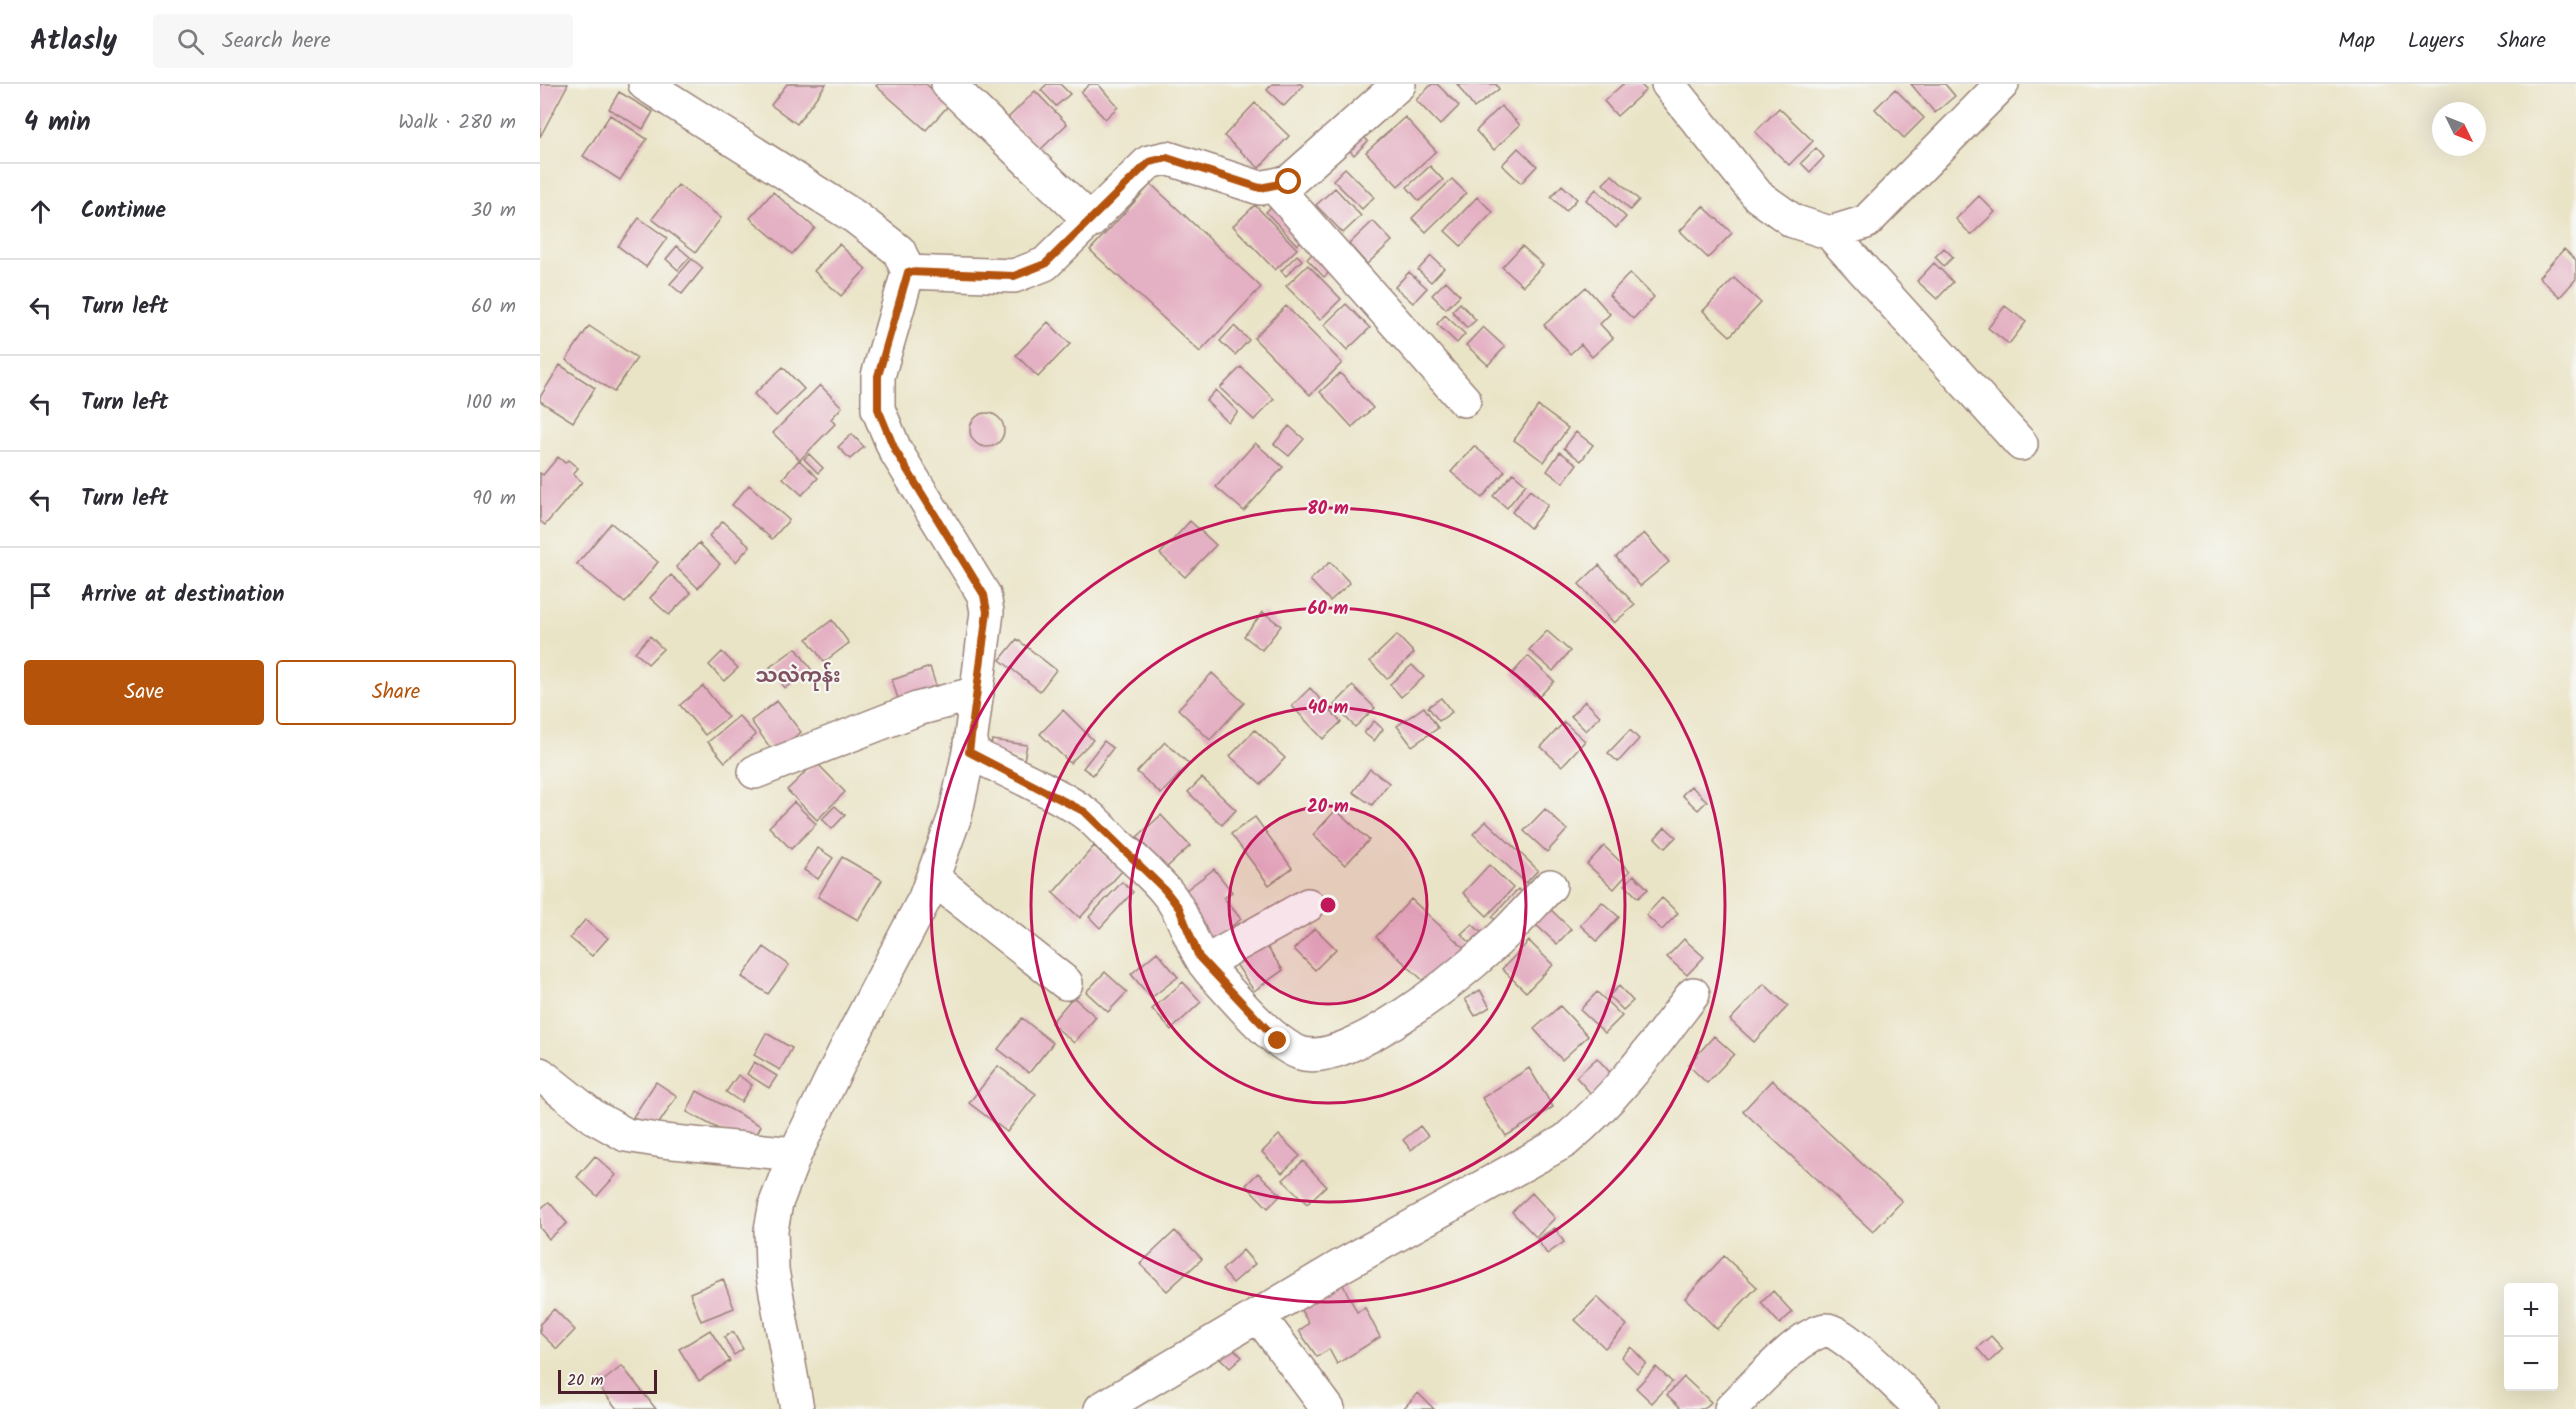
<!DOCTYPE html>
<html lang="en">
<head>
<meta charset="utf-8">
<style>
	:root { --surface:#fff; --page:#f7f7f7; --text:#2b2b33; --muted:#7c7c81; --line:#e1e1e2; --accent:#b45309 }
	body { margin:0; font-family:Kalam,"Noto Sans Myanmar",sans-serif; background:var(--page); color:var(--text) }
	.controls { position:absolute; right:18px; bottom:18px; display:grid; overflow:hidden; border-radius:6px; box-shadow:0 6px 24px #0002 }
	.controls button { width:54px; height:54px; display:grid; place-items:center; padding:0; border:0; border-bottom:2px solid var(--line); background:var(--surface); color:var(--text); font:30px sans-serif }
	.compass { position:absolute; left:1892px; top:18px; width:54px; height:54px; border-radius:50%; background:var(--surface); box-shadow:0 6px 24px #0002; rotate:133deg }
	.scale { position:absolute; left:18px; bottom:15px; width:99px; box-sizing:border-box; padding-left:6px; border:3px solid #4a1f2b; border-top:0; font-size:16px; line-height:21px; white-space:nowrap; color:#4a1f2b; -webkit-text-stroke:4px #f6f6f2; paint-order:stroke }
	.stop { position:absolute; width:18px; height:18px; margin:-14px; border:4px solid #b45309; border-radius:50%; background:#fff }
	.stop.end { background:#b45309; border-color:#fff; box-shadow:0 2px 6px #0008 }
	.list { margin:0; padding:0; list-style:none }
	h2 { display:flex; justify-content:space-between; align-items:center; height:78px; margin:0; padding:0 24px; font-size:26px }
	h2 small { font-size:20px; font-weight:400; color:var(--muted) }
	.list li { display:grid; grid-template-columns:39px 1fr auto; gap:18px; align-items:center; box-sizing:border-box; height:96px; padding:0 24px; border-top:2px solid var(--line) }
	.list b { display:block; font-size:22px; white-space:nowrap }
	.list em { font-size:20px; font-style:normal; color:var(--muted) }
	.actions { display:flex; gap:12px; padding:18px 24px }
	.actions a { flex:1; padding:14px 0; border:2px solid var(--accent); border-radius:6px; text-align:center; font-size:21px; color:var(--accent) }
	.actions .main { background:var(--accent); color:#fff }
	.icon { flex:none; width:33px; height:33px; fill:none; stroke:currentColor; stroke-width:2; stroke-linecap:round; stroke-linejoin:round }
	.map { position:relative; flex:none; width:2036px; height:1325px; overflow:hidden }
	header { display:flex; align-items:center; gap:36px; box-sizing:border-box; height:84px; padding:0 30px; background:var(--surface); border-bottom:2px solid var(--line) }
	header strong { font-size:28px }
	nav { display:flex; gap:33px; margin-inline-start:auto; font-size:21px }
	.search { width:420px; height:54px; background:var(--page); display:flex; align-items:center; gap:15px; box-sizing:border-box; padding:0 21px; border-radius:6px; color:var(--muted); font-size:22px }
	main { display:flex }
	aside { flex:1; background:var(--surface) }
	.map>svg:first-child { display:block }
</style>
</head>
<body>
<header>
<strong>Atlasly</strong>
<div class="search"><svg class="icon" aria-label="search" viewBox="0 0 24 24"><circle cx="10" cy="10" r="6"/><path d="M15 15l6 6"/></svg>Search here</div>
<nav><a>Map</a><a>Layers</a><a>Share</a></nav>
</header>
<main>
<aside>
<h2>4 min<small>Walk · 280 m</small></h2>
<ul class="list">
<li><svg class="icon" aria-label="ahead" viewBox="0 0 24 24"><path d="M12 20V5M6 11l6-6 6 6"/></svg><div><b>Continue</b></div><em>30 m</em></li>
<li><svg class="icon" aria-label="left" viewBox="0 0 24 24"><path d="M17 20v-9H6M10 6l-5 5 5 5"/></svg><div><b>Turn left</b></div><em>60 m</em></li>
<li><svg class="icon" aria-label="left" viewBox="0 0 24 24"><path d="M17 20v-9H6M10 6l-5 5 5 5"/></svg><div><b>Turn left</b></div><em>100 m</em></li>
<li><svg class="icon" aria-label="left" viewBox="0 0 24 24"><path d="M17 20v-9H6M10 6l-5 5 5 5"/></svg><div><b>Turn left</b></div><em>90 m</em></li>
<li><svg class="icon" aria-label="arrive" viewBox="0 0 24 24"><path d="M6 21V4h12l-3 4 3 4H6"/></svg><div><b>Arrive at destination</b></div></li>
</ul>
<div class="actions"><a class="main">Save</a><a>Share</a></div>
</aside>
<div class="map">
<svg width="2036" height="1325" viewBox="0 0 2036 1325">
	<rect width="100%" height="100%" fill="#f6f6f2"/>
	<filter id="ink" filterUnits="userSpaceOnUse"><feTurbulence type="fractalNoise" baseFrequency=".0167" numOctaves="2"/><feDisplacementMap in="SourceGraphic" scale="12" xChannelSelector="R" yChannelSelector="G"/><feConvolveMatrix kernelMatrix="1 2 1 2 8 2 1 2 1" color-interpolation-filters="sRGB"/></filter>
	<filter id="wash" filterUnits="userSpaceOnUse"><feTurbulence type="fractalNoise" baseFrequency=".008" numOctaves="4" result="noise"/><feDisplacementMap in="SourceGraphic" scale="24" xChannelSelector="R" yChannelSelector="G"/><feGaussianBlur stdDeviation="1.35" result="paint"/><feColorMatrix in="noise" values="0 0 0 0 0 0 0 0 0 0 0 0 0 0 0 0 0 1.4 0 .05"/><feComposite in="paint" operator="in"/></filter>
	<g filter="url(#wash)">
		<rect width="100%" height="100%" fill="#eae4c7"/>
		<g id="blocks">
			<!-- building -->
			<path fill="#e4b0c3" d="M0 0H28L0 53Z
				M247 0H286L257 40 231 21Z
				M338 0H386L409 21 386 46 336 2Z
				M507 0H520L530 10 516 22 501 6Z
				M550 0H558L578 23 565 35 541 8Z
				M732 0H761L763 2 744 22 727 6Z
				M892 0H897L919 22 900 41 876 16Z
				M917 0H956L959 5 934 24Z
				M1083 0H1100L1106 6 1077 32 1064 17Z
				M1371 0H1405L1415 12 1395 29Z
				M1355 5 1384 34 1364 54 1335 25Z
				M495 7 527 40 500 66 468 34Z
				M79 8 113 28 103 45 69 25Z
				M715 19 749 52 719 84 684 52Z
				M961 22 980 41 954 66 936 47Z
				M1239 24 1273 57 1249 81 1215 48Z
				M70 31 107 55 80 96 43 72Z
				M865 33 896 67 858 102 826 68Z
				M817 46 828 57 814 71 803 60Z
				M978 64 997 82 981 99 962 81Z
				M1276 64 1284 73 1270 88 1261 79Z
				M890 82 903 96 879 117 867 103Z
				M805 84 834 113 822 125 793 96Z
				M1072 91 1099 116 1090 126 1063 100Z
				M912 95 926 109 886 148 872 134Z
				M611 100 721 203 660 268 550 166Z
				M138 101 181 134 156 168 112 135Z
				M1022 101 1037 115 1026 127 1011 113Z
				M795 104 821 132 803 149 776 121Z
				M1056 105 1086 133 1076 144 1046 116Z
				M233 108 275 144 252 170 210 134Z
				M1439 112 1455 128 1431 151 1416 135Z
				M937 113 953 128 921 162 905 147Z
				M715 121 757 165 735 186 693 142Z
				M733 121 764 154 757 161 726 128Z
				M1163 122 1192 149 1168 174 1140 147Z
				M99 134 127 154 106 183 78 162Z
				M833 137 852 157 827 180 809 160Z
				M299 160 326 185 301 212 274 187Z
				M137 162 150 173 138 186 126 175Z
				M982 162 1003 181 983 202 962 183Z
				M1404 164 1413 173 1404 182 1395 173Z
				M777 165 794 184 784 193 767 175Z
				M2024 165 2036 176V195L2020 213 1999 193Z
				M757 171 762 176 746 192 741 187Z
				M891 172 904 184 891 198 878 186Z
				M152 175 163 184 142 210 130 200Z
				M1394 179 1413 198 1397 215 1377 197Z
				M768 181 801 215 780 236 746 202Z
				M869 188 887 204 873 219 855 203Z
				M1090 189 1114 213 1093 235 1069 211Z
				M1194 194 1221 219 1190 252 1163 227Z
				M906 197 920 211 906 225 892 211Z
				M1046 203 1070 230 1060 240 1073 254 1052 273 1041 260 1030 270 1004 241Z
				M920 219 936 236 927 244 912 227Z
				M806 220 830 244 807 266 784 241Z
				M746 222 802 279 770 311 714 254Z
				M1465 222 1486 238 1469 260 1448 244Z
				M905 231 925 250 917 259 897 240Z
				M508 238 530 260 498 293 476 271Z
				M49 242 97 274 74 308 26 276Z
				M694 242 709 256 695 271 680 257Z
				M943 243 965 263 948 281 926 261Z
				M20 281 55 304 33 338 0 317V313Z
				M243 283 264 305 236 332 214 310Z
				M701 283 734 315 714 336 680 304Z
				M800 289 833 324 812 343 780 308Z
				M280 301 302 323 291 335 295 340 260 376 233 349Z
				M676 306 698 328 688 338 666 317Z
				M998 322 1028 344 1004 378 974 356Z
				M430 346a17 17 0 1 1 34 0a17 17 0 1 1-34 0Z
				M749 342 764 355 749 372 734 360Z
				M1036 348 1053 361 1041 377 1024 364Z
				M312 350 324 363 310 375 298 363Z
				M715 359 743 383 704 427 676 403Z
				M934 362 965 387 942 414 911 388Z
				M1020 368 1037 380 1023 399 1007 387Z
				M269 370 283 384 278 389 264 375Z
				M18 373 25 379 28 376 38 384 33 390 42 398 5 441 0 437V389L3 391Z
				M259 376 278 394 262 411 243 394Z
				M973 389 986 400 967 424 953 412Z
				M209 401 249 436 232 455 192 421Z
				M990 406 1008 421 990 444 972 428Z
				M183 437 210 462 196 478 169 452Z
				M650 437 676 461 645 493 620 470Z
				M71 439 118 478 85 519 37 480Z
				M1104 449 1129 478 1100 502 1076 473Z
				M159 459 180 480 158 504 136 483Z
				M790 478 810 499 790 517 770 496Z
				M1059 481 1095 521 1074 539 1039 500Z
				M131 491 151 509 129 531 110 514Z
				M723 528 741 542 722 566 704 552Z
				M292 536 309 559 284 578 267 555Z
				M1007 547 1030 567 1013 587 989 566Z
				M857 551 874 569 847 595 830 577Z
				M110 552 123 565 108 580 95 568Z
				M477 555 516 586 500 607 460 576Z
				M256 564 271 585 245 604 230 583Z
				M182 568 198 584 184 597 169 581Z
				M988 572 1014 597 998 614 972 590Z
				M872 581 884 593 861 613 850 600Z
				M390 583 399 611 361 624 352 596Z
				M672 589 704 619 670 656 638 625Z
				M163 602 188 633 165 651 140 621Z
				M813 602 835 624 815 643 794 621Z
				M770 604 801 638 783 655 752 622Z
				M901 614 912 628 899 637 888 623Z
				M237 617 261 648 234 669 211 637Z
				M1045 617 1060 632 1046 647 1031 632Z
				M884 623 898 644 872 662 857 642Z
				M523 626 553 656 530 679 500 650Z
				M199 632 216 651 185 678 168 658Z
				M834 637 843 645 834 657 824 649Z
				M1024 638 1045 657 1022 682 1001 663Z
				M715 646 745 674 721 700 690 672Z
				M1090 646 1099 655 1078 678 1068 669Z
				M452 656 487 661 484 676 450 671Z
				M564 657 573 664 553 691 543 684Z
				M625 658 649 680 621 710 597 688Z
				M276 678 305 708 277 736 247 706Z
				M830 685 849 699 832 721 813 708Z
				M662 694 696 726 682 741 648 708Z
				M1151 702 1167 717 1158 726 1142 711Z
				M254 718 276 740 251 765 229 743Z
				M295 722 305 731 292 745 282 735Z
				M1005 725 1027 746 1007 768 984 747Z
				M796 726 829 756 805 781 773 751Z
				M621 731 650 762 626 784 597 753Z
				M715 733 752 784 729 801 691 750Z
				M946 737 998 786 986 799 933 750Z
				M1125 743 1136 753 1125 764 1115 754Z
				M554 762 582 787 540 834 513 809Z
				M1064 762 1090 787 1074 805 1047 780Z
				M278 764 293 774 278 795 264 786Z
				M302 773 342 796 318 836 278 813Z
				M949 781 973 804 947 832 923 809Z
				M674 785 692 808 684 814 701 835 672 858 637 813Z
				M1094 791 1108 805 1098 814 1085 801Z
				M582 798 593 808 560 844 549 833Z
				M978 805 988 814 962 842 952 833Z
				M1122 814 1138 829 1122 846 1106 831Z
				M871 815 924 864 889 902 836 853Z
				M1062 818 1079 833 1057 857 1040 841Z
				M1009 824 1031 845 1017 860 994 839Z
				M45 836 68 854 52 872 30 854Z
				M932 840 947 854 937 865 921 850Z
				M775 844 796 865 775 886 754 865Z
				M1144 855 1164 873 1147 891 1127 873Z
				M989 857 1013 881 986 908 962 885Z
				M725 860 743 886 714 907 696 880Z
				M224 863 249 881 228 910 202 893Z
				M617 868 638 893 611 914 591 890Z
				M565 888 587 908 568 928 546 908Z
				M643 898 661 918 631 946 612 925Z
				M1224 900 1248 922 1214 958 1190 936Z
				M1079 902 1093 917 1083 926 1069 912Z
				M940 906 950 923 935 932 925 915Z
				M1057 908 1082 932 1065 949 1040 926Z
				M533 913 556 933 534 959 511 939Z
				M1020 922 1048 952 1022 976 994 945Z
				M482 934 513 959 489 989 458 965Z
				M226 949 252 964 240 986 214 971Z
				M1174 952 1194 970 1167 999 1148 981Z
				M1057 974 1075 994 1054 1013 1036 993Z
				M214 978 237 992 229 1004 207 990Z
				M458 982 496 1010 467 1048 429 1019Z
				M989 984 1013 1023 966 1052 942 1014Z
				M198 991 212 1001 201 1018 186 1008Z
				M1232 996 1362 1117 1333 1148 1203 1027Z
				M116 998 137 1012 114 1047 93 1033Z
				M157 1007 221 1042 210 1062 147 1028Z
				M880 1042 888 1052 871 1066 863 1056Z
				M739 1051 760 1072 742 1089 722 1068Z
				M55 1072 76 1091 57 1112 37 1093Z
				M763 1077 786 1102 767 1120 743 1096Z
				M718 1089 741 1111 728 1124 706 1101Z
				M992 1109 1015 1134 996 1153 972 1128Z
				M9 1118 27 1139 9 1155 0 1144V1125Z
				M1015 1144 1024 1158 1007 1170 997 1155Z
				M635 1147 662 1175 627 1207 600 1180Z
				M703 1166 715 1180 693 1199 682 1186Z
				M1184 1172 1217 1203 1177 1245 1145 1214Z
				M183 1195 194 1224 161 1237 150 1209Z
				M802 1199 817 1228 825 1224 840 1253 797 1280 789 1265 777 1273 759 1247 769 1239 760 1225Z
				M1233 1207 1252 1228 1240 1240 1221 1219Z
				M1057 1213 1087 1241 1065 1264 1035 1236Z
				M14 1225 35 1246 17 1265 0 1249V1240Z
				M170 1246 190 1277 159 1297 139 1265Z
				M193 1248 203 1265 194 1271 184 1253Z
				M1451 1252 1463 1265 1449 1278 1437 1264Z
				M691 1262 702 1273 690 1284 679 1273Z
				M1091 1263 1106 1279 1097 1289 1081 1273Z
				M82 1282 116 1325H77L58 1301Z
				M1116 1283 1132 1298 1112 1319 1096 1304Z
				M1144 1293 1171 1318 1164 1325H1142L1127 1311Z
				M878 1309 894 1325H863Z"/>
		</g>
	</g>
	<g filter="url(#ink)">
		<use href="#blocks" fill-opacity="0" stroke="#9a8279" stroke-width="1.5"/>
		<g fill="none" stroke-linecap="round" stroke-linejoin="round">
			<defs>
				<path id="street" d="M105 0 315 133 359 167 368 188 338 292V325L355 366 444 511 447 528 429 668 415 732 385 814 305 967 255 1070 236 1119 231 1146 232 1186 257 1325
					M408 0 551 137
					M1128 0 1218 112 1253 137 1290 149 1326 138 1462 0
					M735 103 924 316
					M1290 149 1481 360
					M368 188 474 192 505 180 609 78 627 74 720 104 749 98 859 0
					M429 668C467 687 507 704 542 727 554 735 565 748 575 758 592 773 609 788 624 805 647 830 650 865 673 890 694 913 732 959 760 969 807 985 919 892 953 861 973 843 991 822 1010 802
					M215 688 377 625 437 609
					M393 794 526 899
					M664 879 768 821
					M0 990 54 1033 86 1051 123 1057 255 1070
					M718 1231 788 1325
					M561 1325 801 1182 1025 1057C1077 1013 1112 964 1153 910
					M1191 1325C1211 1305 1260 1249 1286 1246 1302 1244 1367 1311 1382 1325"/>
			</defs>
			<!-- street casing -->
			<use href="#street" stroke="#9a8279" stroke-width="36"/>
			<!-- street -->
			<use href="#street" stroke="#fff" stroke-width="33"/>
		</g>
	</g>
	<g fill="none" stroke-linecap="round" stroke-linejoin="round" filter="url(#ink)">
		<!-- route -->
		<path stroke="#b45309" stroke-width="8" d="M738 957 659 873 639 824 625 806 545 728 429 668 447 528 444 511 355 366 338 325V292L368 188 474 192 505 180 609 78 627 74 720 104 749 98"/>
	</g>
	<!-- distance rings -->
	<circle cx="788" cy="821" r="99" fill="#c2185b" fill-opacity=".12"/>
	<g fill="none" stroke="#c2185b" stroke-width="3">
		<circle cx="788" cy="821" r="99"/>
		<circle cx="788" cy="821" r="198"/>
		<circle cx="788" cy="821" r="297"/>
		<circle cx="788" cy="821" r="397"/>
	</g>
	<g text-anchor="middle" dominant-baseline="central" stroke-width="4.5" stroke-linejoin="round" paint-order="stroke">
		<!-- quarter labels -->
		<g font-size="20" font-weight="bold" fill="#805260" stroke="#f6f6f2">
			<text x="258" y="593">သလဲကုန်း</text>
		</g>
	</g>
	<circle cx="788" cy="821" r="9" fill="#c2185b" stroke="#f6f6f2" stroke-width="3"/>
	<g font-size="18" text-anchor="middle" font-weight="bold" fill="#c2185b" stroke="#f6f6f2" stroke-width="4.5" stroke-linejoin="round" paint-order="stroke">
		<text x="788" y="430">80 m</text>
		<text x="788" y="530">60 m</text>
		<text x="788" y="629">40 m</text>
		<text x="788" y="728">20 m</text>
	</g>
</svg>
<div class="controls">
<button>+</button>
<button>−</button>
</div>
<svg class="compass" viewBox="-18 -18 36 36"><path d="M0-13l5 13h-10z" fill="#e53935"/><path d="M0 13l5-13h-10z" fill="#7c7c81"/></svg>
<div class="scale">20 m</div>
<div class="stop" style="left:749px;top:98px"></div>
<div class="stop end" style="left:738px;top:957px"></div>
</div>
</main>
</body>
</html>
